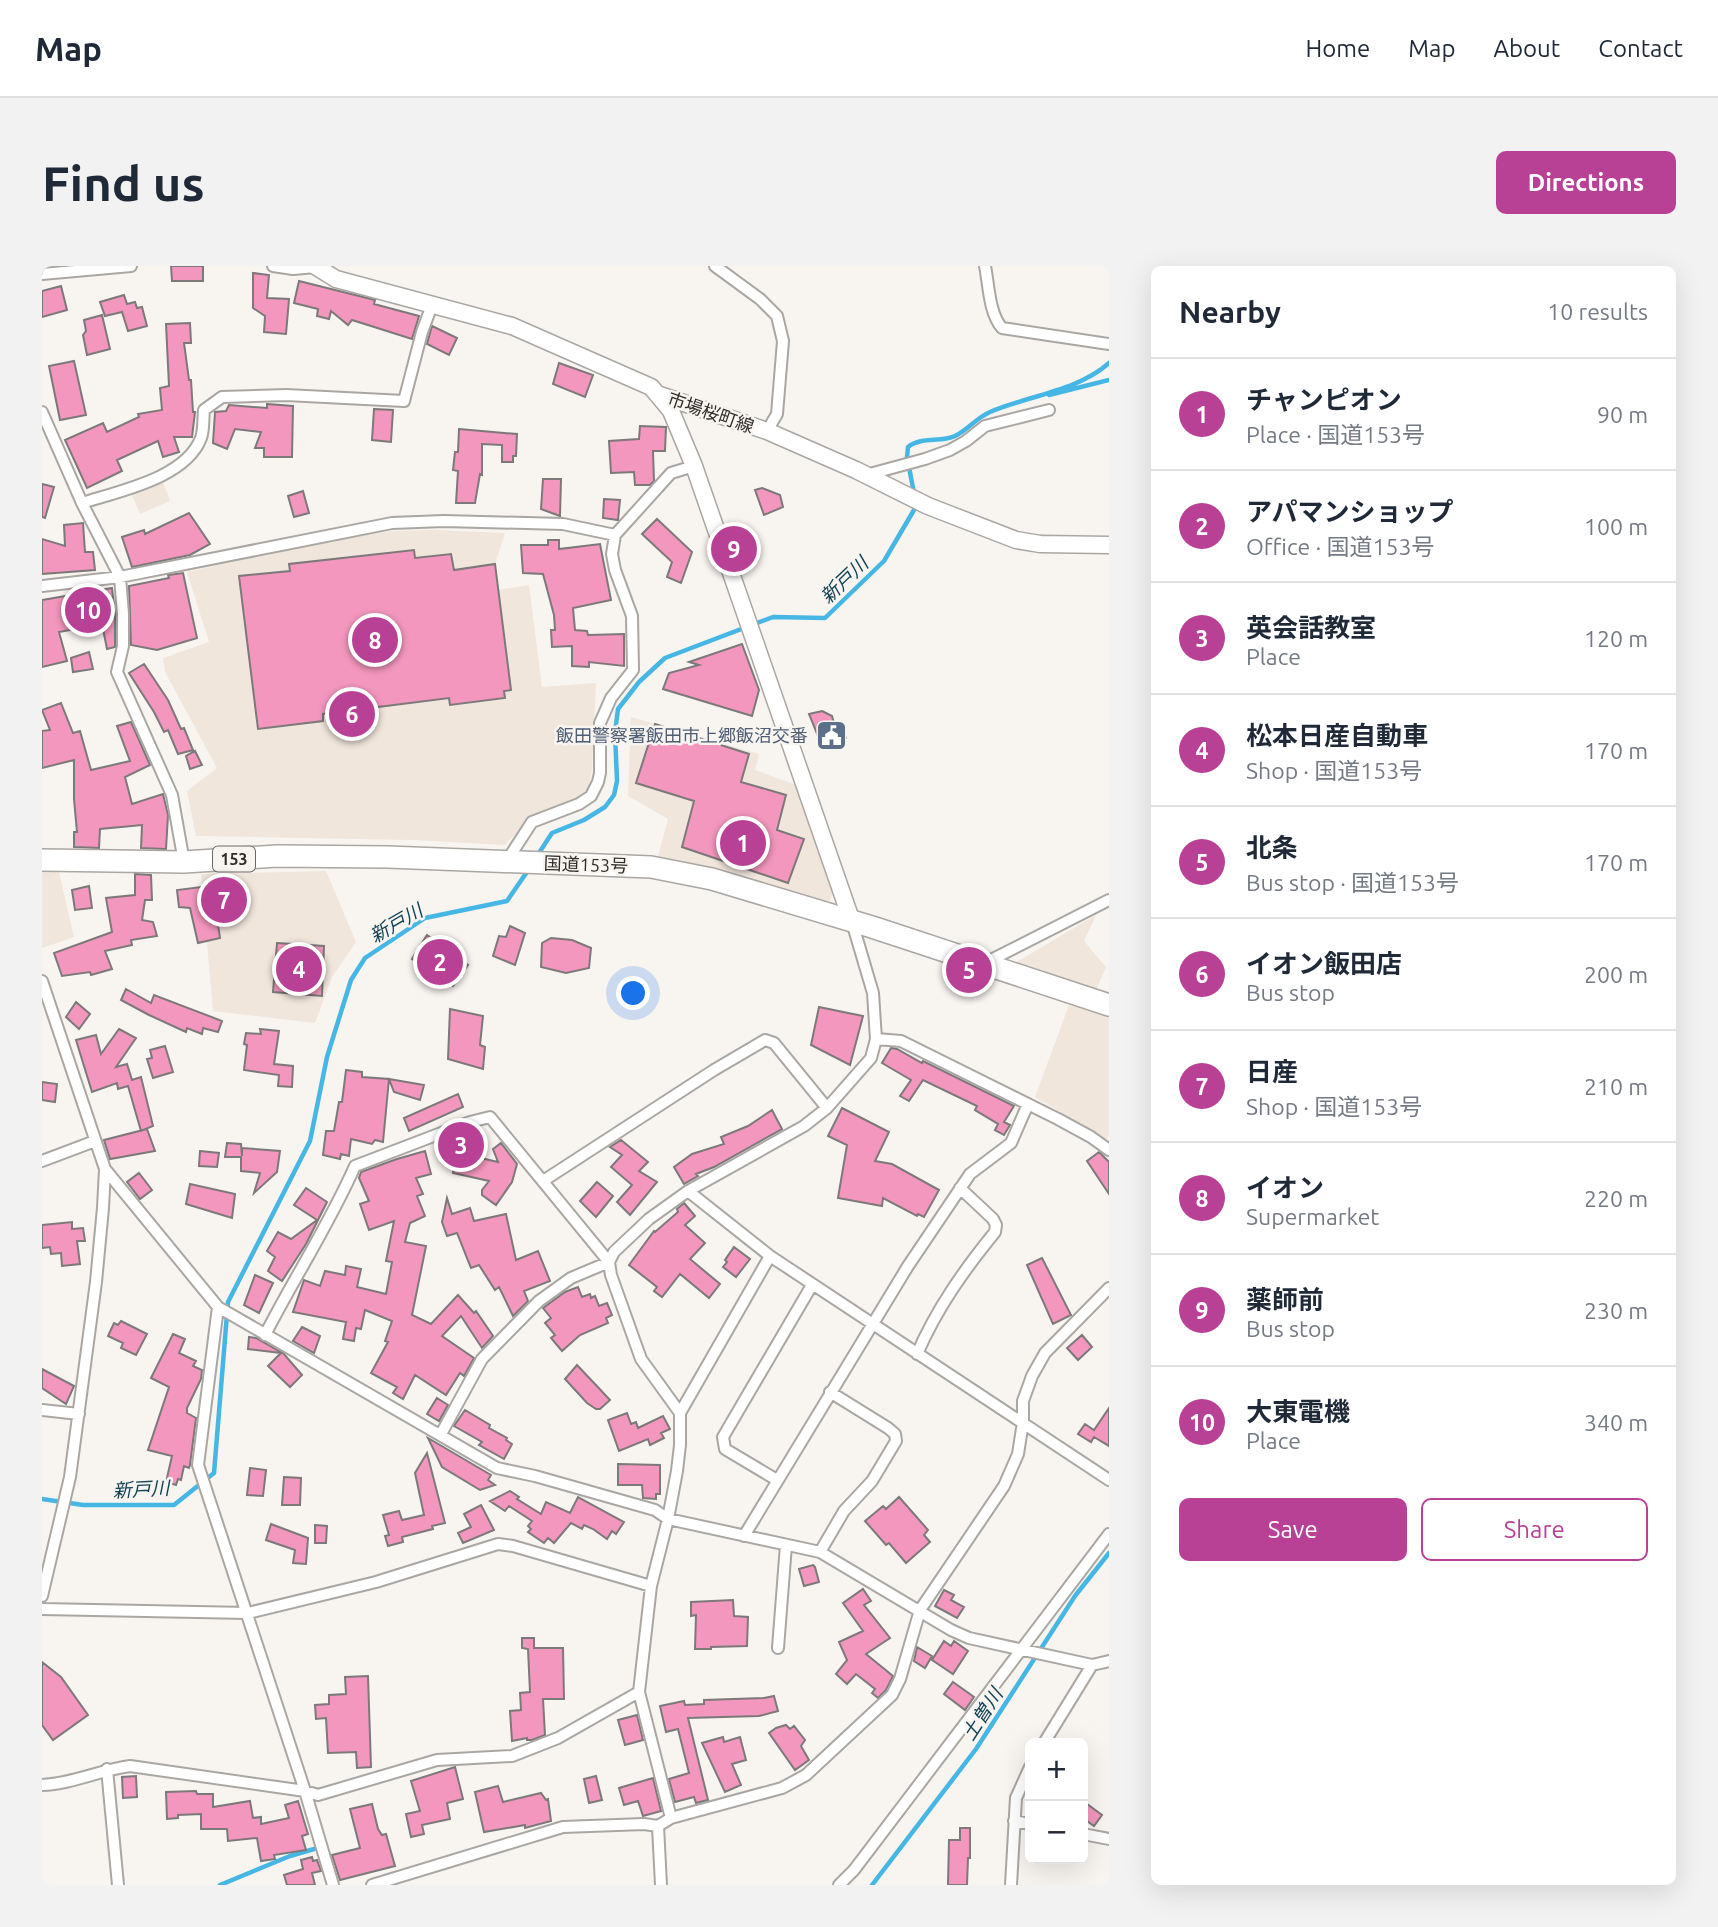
<!DOCTYPE html>
<html lang="en">
<head>
<meta charset="utf-8">
<style>
	:root { --surface:#fff; --page:#f2f2f3; --text:#1f2937; --muted:#747a83; --line:#e0e1e3; --accent:#b94195 }
	body { margin:0; font-family:Ubuntu,"Noto Sans JP",sans-serif; background:var(--page); color:var(--text) }
	.controls { position:absolute; right:21px; bottom:21px; display:grid; overflow:hidden; border-radius:10px; box-shadow:0 7px 28px #0002 }
	.controls button { width:63px; height:63px; display:grid; place-items:center; padding:0; border:0; border-bottom:2px solid var(--line); background:var(--surface); color:var(--text); font:35px sans-serif }
	.you { position:absolute; left:592px; top:728px; width:24px; height:24px; margin:-18px; border:5px solid #fff; border-radius:50%; background:#1a73e8; box-shadow:0 0 0 10px #1a73e833 }
	.badge { display:grid; place-items:center; width:46px; height:46px; border-radius:50%; background:var(--accent); color:#fff; font-size:23px; font-weight:700 }
	.pin { position:absolute; translate:-50% -50%; border:4px solid #fff; box-shadow:0 2px 7px #0006 }
	.list { margin:0; padding:0; list-style:none }
	h2 { display:flex; justify-content:space-between; align-items:center; height:91px; margin:0; padding:0 28px; font-size:30px }
	h2 small { font-size:23px; font-weight:400; color:var(--muted) }
	.list li { display:grid; grid-template-columns:46px 1fr auto; gap:21px; align-items:center; box-sizing:border-box; height:112px; padding:0 28px; border-top:2px solid var(--line) }
	.list b { display:block; font-size:26px; white-space:nowrap }
	.list p { margin:0; font-size:23px; white-space:nowrap; color:var(--muted) }
	.list em { font-size:23px; font-style:normal; color:var(--muted) }
	.actions { display:flex; gap:14px; padding:21px 28px }
	.actions a { flex:1; padding:16px 0; border:2px solid var(--accent); border-radius:10px; text-align:center; font-size:24px; color:var(--accent) }
	.actions .main { background:var(--accent); color:#fff }
	.map { position:relative; flex:none; width:1067px; height:1619px; overflow:hidden; border-radius:10px }
	header { display:flex; align-items:center; gap:42px; box-sizing:border-box; height:98px; padding:0 35px; background:var(--surface); border-bottom:2px solid var(--line) }
	header strong { font-size:33px }
	nav { display:flex; gap:38px; margin-inline-start:auto; font-size:24px }
	.intro { display:flex; align-items:center; justify-content:space-between; box-sizing:border-box; height:168px; padding:0 42px }
	h1 { margin:0; font-size:49px }
	.button { padding:18px 32px; border-radius:10px; background:var(--accent); color:#fff; font-size:24px; font-weight:700 }
	main { display:flex; gap:42px; padding:0 42px }
	aside { flex:1; background:var(--surface); border-radius:10px; box-shadow:0 7px 28px #0002 }
	.map>svg:first-child { display:block }
</style>
</head>
<body>
<header>
<strong>Map</strong>
<nav><a>Home</a><a>Map</a><a>About</a><a>Contact</a></nav>
</header>
<div class="intro"><h1>Find us</h1><a class="button">Directions</a></div>
<main>
<div class="map">
<svg width="1067" height="1619" viewBox="0 0 1067 1619">
	<rect width="100%" height="100%" fill="#f8f4f0"/>
	<!-- built -->
	<path fill="#f0e6dc" d="M121 216 128 235 98 248 89 227Z
		M392 264 463 267 453 298 456 324 487 319 500 421 554 417 550 504 545 528 503 545 485 555 463 579 371 574 154 570 145 525 175 502 123 406 121 392 167 376 145 306 299 273 351 265Z
		M589 451 717 488 713 504 754 519 792 623 787 636 771 632 768 636 615 595 626 553 586 530Z
		M284 605 314 676 290 711 273 757 171 745 159 608Z
		M0 606H17L32 671 0 682Z
		M1054 649 1042 675 1064 701 1052 729 968 700Z
		M1027 739 1067 751V869L1064 873 993 831Z"/>
	<g fill="none" stroke-linecap="round" stroke-linejoin="round">
		<!-- stream -->
		<path stroke="#46b6e4" stroke-width="4.5" d="M1007 129 1067 114
			M872 227 865 191 866 181C880 170 898 177 913 170 926 164 934 152 948 146 985 130 1036 125 1067 97
			M495 590 510 567 542 554 563 541 572 529 575 515 573 466 576 443 597 416 623 392 731 351 783 352 842 295 872 244
			M0 1233 41 1239H132L172 1207 186 1036 268 875 285 791 309 714 323 692 383 652 465 635 487 603
			M178 1619 248 1590 272 1583
			M830 1619 934 1483 1033 1330 1067 1287"/>
	</g>
	<!-- building -->
	<path fill="#f497be" stroke="#7d787a" stroke-width="2" d="M129 0H161V15H130Z
		M211 7 227 9 225 32 247 33 244 68 222 66 223 50 211 42Z
		M257 15 333 34 332 38 377 50 370 73 310 54 306 59 289 45 287 53 275 50 276 43 252 37Z
		M19 20 25 44 0 51V25Z
		M82 29 85 38 93 36 95 42 100 41 105 60 86 65 80 46 63 50 58 36Z
		M60 49 68 83 45 89 41 69 44 65 42 54Z
		M148 57 149 77H142L147 114H149L151 146H153L150 171H132L137 186 121 191 116 175 75 194 80 205 45 222 23 174 61 157 65 166 97 151 96 148 120 144 118 122 127 120 124 58Z
		M390 60 415 72 407 89 385 78Z
		M32 95 44 149 18 154 7 100Z
		M517 97 551 109 543 131 511 118Z
		M225 138 251 140 250 191H222V182H213L219 166 193 163 185 183 171 177 173 146 184 145 187 139 225 142Z
		M332 143 351 144 349 176 330 174Z
		M598 160 624 161 623 185H611L612 215 608 219H593L592 206 569 207 567 175 597 173Z
		M417 163 475 168 474 190H471V196H460V179L440 178V209L438 208 433 237H414L416 205 411 204 413 186H416Z
		M501 213H519L518 250 499 243Z
		M0 218 12 221 3 252 0 251Z
		M720 222 738 229 741 241 722 249 713 224Z
		M261 225 267 247 252 251 246 230Z
		M562 233 578 234 576 254 561 252Z
		M147 247 168 278 148 289 90 301 80 271 102 264 103 268Z
		M615 253 650 286 639 317 625 311 630 296 600 268Z
		M41 257 43 286H51L53 304 0 308V273L23 280 22 259Z
		M506 274H517V283L558 278 569 334 531 342 533 364 545 365 546 369 582 368V400L547 396V401L530 400V380L510 381 509 364H513L512 349 501 308 481 307 479 279H506Z
		M372 284 373 292 409 288 412 304 453 298 469 424 462 425 463 432 408 439 407 432 281 448V455L216 463 197 310 248 305 247 298Z
		M141 307 155 372 115 384 89 379 87 320 127 312 126 309Z
		M70 322 73 348V381L65 383 60 358 17 366 25 395 0 401V334Z
		M700 378 717 424 710 450 621 423 627 407 657 399 647 396Z
		M47 386 51 403 31 406 29 392Z
		M102 398 126 434 139 463 142 462 151 484 136 488 126 464 122 466 112 446 87 407Z
		M19 437 31 467 38 465 49 504 88 495 75 460 89 456 108 499 83 511 90 538 121 528 126 549 124 583 99 582 100 559 58 563 57 582 32 581V566H35L32 533V494L0 502V465L8 464 0 444Z
		M780 445 790 450 793 461 799 459 804 472 780 480 767 448Z
		M613 458 707 488 699 516 744 529 735 564 762 573 746 617 640 581 652 535 594 517Z
		M153 485 160 499 148 503 144 490Z
		M93 608 109 609 110 634H103L100 654 111 656 115 670 89 674 90 679 63 685 70 703 49 709 48 706 20 710 12 687 70 666 64 632 93 629Z
		M194 615 196 652H175L178 672 156 677 148 642 137 641 135 624 168 620 167 616Z
		M47 620 50 642 33 644 30 624Z
		M468 660 483 667 473 699 451 690 457 670 464 671Z
		M385 669 426 699 411 720 370 693Z
		M509 672 530 674 549 682 547 702 524 707 499 701 500 677Z
		M235 677 282 680 280 730 231 726Z
		M84 723 109 737 112 729 180 755 176 766 161 762 160 768 145 762 144 766 107 749 79 734Z
		M34 736 48 748 37 763 24 751Z
		M777 741 821 750 808 799 769 779Z
		M408 743 441 750 438 779 443 781 441 803 406 793Z
		M77 763 94 772 74 801 85 798 90 814 99 811 111 860 99 865 86 820 76 823 75 817 50 826 34 774 54 769 59 788Z
		M218 763 237 765 232 798 251 800 250 821 236 820 237 809 202 804 205 779 202 778 204 767 219 768Z
		M123 780 131 806 111 812 105 793 110 792 108 784Z
		M849 782 855 783 880 797 881 795 972 840 962 856 968 859 962 869 953 864 956 858 933 844 935 840 881 814 867 835 858 830 869 814 840 797Z
		M304 804 320 806V811L347 813 341 876 333 874 330 878 309 873 307 890 299 888 298 893 281 889 284 865H292L297 836H300Z
		M347 813 382 819 378 834 352 826Z
		M0 816 15 818 13 836 0 834Z
		M416 828 421 841 367 865 362 852Z
		M800 842 847 866 833 895 850 898 897 924 882 951 876 948 875 950 841 932 840 940 796 932 805 879 786 870Z
		M730 844 740 863 672 901 654 908 656 910 642 918 632 901 650 888 682 878 679 871 706 860Z
		M105 863 113 885 68 893 62 874Z
		M412 871 429 874 426 889 456 896 451 883 459 877 475 898 470 916 454 939 440 929V924L447 915 411 907 415 885 409 884Z
		M579 874 606 896 597 905 615 916 588 949 575 936 590 919 569 901 580 889 568 881Z
		M185 877 199 878 200 890V882L238 885 235 906 212 927 218 907 199 905V891H183Z
		M158 885 177 887 175 901 157 900Z
		M383 885 389 908 374 912 381 928 375 930 383 950 368 957 363 976 384 980 370 1049 389 1058 416 1029 432 1047 434 1045 451 1070 440 1082 419 1050 400 1070 432 1092 422 1110 418 1107 404 1129 373 1109 361 1133 351 1127 355 1121 329 1107 346 1076 343 1075 350 1055 323 1044 319 1063 314 1062 312 1075 301 1073 304 1056 251 1046 262 1014 278 1020 283 1005 303 1009 304 1000 319 1003 315 1021 344 1028 350 996 344 995 352 955 327 964 318 938 327 935 317 912 319 906 355 893Z
		M1057 886 1067 896V928L1045 895Z
		M97 907 110 924 98 933 85 916Z
		M555 916 571 930 554 951 538 935Z
		M148 918 193 928 190 952 144 938Z
		M264 922 285 936 264 978 240 1015 226 1005 233 991 225 985 236 966 249 973 275 954 252 939Z
		M405 932 410 948 428 942 432 955 464 948 474 994 496 985 508 1015 482 1025 486 1035 471 1050 457 1021 453 1024 437 999 429 1002 415 967 405 970 400 956Z
		M642 937 653 950 643 959 663 977 648 993 678 1018 667 1032 638 1008 620 1031 612 1025 615 1021 587 999 612 965 613 966 636 946 635 943Z
		M30 956V963L41 962 43 975H35L38 998 20 1000 19 987 9 988 8 981 0 982V959Z
		M692 981 708 993 694 1011 681 1001 685 996 683 994Z
		M1000 992 1029 1049 1011 1058 985 999Z
		M213 1009 231 1017 217 1047 202 1039Z
		M536 1021 540 1031 548 1028 549 1032 553 1030 557 1040 565 1037 570 1049 564 1052 566 1057 538 1069 520 1085 509 1072 513 1069 503 1057 509 1052 501 1042 523 1026Z
		M79 1055 105 1068 94 1089 79 1082 81 1077 66 1070 72 1057 76 1059Z
		M260 1061 278 1070 272 1087 251 1075Z
		M131 1068 143 1073 137 1087 154 1095 151 1100 160 1104 159 1113 145 1142V1147L154 1152 148 1199 147 1202 142 1200 139 1214 136 1213 134 1219 124 1216 130 1190 106 1184 127 1121 109 1112Z
		M1040 1069 1050 1081 1036 1094 1025 1082Z
		M207 1071 214 1072 242 1088 260 1109 248 1121 226 1100 239 1087 206 1083Z
		M535 1099 568 1134 558 1143H554L545 1137 523 1113Z
		M0 1103 32 1120 24 1138 0 1122Z
		M395 1132 406 1139 397 1155 385 1148Z
		M1067 1142V1180L1052 1171 1049 1176 1036 1168 1043 1158 1052 1164Z
		M423 1144 448 1159 447 1162 465 1172 464 1174 470 1178 462 1193 437 1179 440 1176 412 1160Z
		M585 1147 589 1158 594 1156 596 1162 621 1150 628 1163 619 1167 622 1172 608 1179 606 1173 577 1185 566 1154Z
		M386 1172 449 1209 446 1214 453 1219 438 1224 400 1201Z
		M385 1187 403 1257 390 1260 391 1263 360 1271 361 1276 346 1280 343 1270 347 1269 341 1249 357 1245 360 1254 382 1249 373 1207Z
		M576 1198 618 1199V1228H614V1233L601 1232 600 1219H576Z
		M208 1202 224 1204 221 1230 205 1229Z
		M242 1211 259 1212 258 1239H240Z
		M468 1225 477 1231 475 1233 499 1248 504 1236 528 1247 536 1231 582 1256 574 1268 570 1265 565 1273 551 1263 542 1259 540 1263 529 1257 512 1277 506 1272 502 1277 486 1266 489 1263 486 1260 490 1255 467 1240 463 1245 448 1235Z
		M857 1231 886 1264 882 1269 888 1276 864 1297 847 1277 844 1279 823 1255 841 1240 844 1243Z
		M439 1239 452 1264 421 1277 416 1267 429 1261 422 1248Z
		M229 1258 266 1272 264 1298 251 1297 253 1284 224 1274Z
		M273 1259 285 1260 284 1277H273Z
		M771 1299 773 1301 777 1316 762 1320 757 1303Z
		M821 1323 829 1335 822 1339 848 1372 824 1388 851 1410 844 1424 836 1432 830 1427 833 1423 814 1408 805 1418 794 1408 805 1394 797 1376 821 1365 801 1337Z
		M902 1324 912 1329 909 1334 922 1341 915 1352 893 1340Z
		M691 1334 692 1350 706 1351 705 1380 669 1381V1383H653L654 1349 649 1350V1336Z
		M480 1372H492V1382H521L522 1433H501L503 1469 490 1474H485V1472L470 1475 468 1445 479 1444 478 1427 488 1426 486 1383 480 1382Z
		M902 1375 909 1380 912 1375 926 1385 911 1408 890 1394Z
		M875 1381 890 1390 883 1402 872 1395Z
		M0 1396 19 1411 46 1449 11 1474 0 1459Z
		M326 1410 329 1501 315 1502 314 1486 286 1487 284 1452 274 1453 273 1439 287 1438V1429L304 1428 303 1411Z
		M911 1416 932 1431 923 1444 902 1428Z
		M732 1430 736 1445 717 1450 646 1452 666 1534 654 1537 652 1531 633 1536 627 1513 647 1507 636 1463 624 1466 618 1440 642 1435 643 1439 662 1438V1434L722 1432Z
		M595 1449 601 1474 583 1479 576 1454Z
		M744 1459 748 1463 752 1460 763 1474 759 1480 767 1494 753 1504 727 1467 734 1462Z
		M681 1471 682 1476 698 1471 704 1494 690 1498 699 1519 683 1526 660 1477Z
		M413 1501 421 1533 405 1537 408 1553 380 1559 382 1568 369 1571 364 1548 378 1545 369 1515Z
		M94 1510 95 1531 81 1532 80 1511Z
		M554 1510 560 1534 547 1537 542 1513Z
		M611 1512 619 1545 601 1550 596 1535 582 1539 577 1522Z
		M456 1520 461 1536 499 1527 504 1534 506 1533 509 1555 483 1562V1559L442 1566 433 1526Z
		M154 1525 155 1528H171V1541L208 1535 211 1552 219 1551V1558L247 1552 243 1539 256 1535 266 1568 260 1570 264 1584 232 1589 233 1593 219 1595 215 1572 186 1575 185 1563H159V1548L136 1549V1552L125 1553 124 1526Z
		M1041 1535 1060 1549 1052 1560 1041 1552Z
		M330 1538 336 1563 340 1569 344 1568 353 1600 298 1614 290 1589 318 1582 308 1543Z
		M918 1562H928V1592H926L925 1619H906L907 1574H918Z
		M270 1591 271 1595 275 1594 279 1605 270 1607 273 1619H245L242 1609 261 1603 259 1594Z"/>
	<g fill="none" stroke-linecap="round" stroke-linejoin="round">
		<defs>
			<path id="street" d="M231 0 251 3 274 1
				M673 0 718 33 735 50 741 75 735 148 725 165
				M943 0C947 20 947 47 960 62L1067 78
				M0 8 89 0
				M0 146 40 237 78 311 81 348V380L75 406 130 529 142 596
				M824 209 883 193 908 184 924 175 943 160 1007 144
				M40 237C77 225 144 212 159 172 162 164 161 153 162 144L180 131 244 129 362 135 380 66 390 39
				M0 320 78 311 350 257 402 255 521 258 573 269 629 207 652 200
				M464 596 490 556 537 538 549 530 556 516 558 507V457L569 432 591 404 590 350 573 304 570 288 573 269
				M945 696 1067 634
				M0 715 63 903 176 1041 455 1202 493 1210 613 1244 626 1253 778 1286 909 1364 927 1372 1050 1399 1067 1395
				M834 773 859 775 1016 853 1049 871 1067 884
				M0 895 53 875
				M501 915 672 804 723 774 732 777 785 842
				M646 925 728 990 1067 1214
				M176 1041 156 1199 263 1525 291 1619
				M223 1069C252 1012 287 959 313 900L428 856 448 851 567 996 569 1009 599 1093 638 1147V1179L635 1205 626 1253 609 1320 597 1426 629 1552
				M875 1088C895 1042 922 1004 953 966L954 959 951 953 918 922
				M0 1144 37 1148
				M638 1147 728 990
				M399 1168 440 1093 497 1035 529 1012 567 996 572 986 607 953 646 925 762 860 785 842 829 792 834 773 831 727 810 656
				M735 1214 683 1183 681 1171 770 1019
				M702 1270 866 1000 928 908 969 877 986 838
				M778 1286 802 1245 830 1215 854 1175 853 1168 846 1162 788 1126
				M0 1330 28 1211 54 1016 61 942 63 903
				M0 1343 206 1347 334 1316 456 1278 471 1280 609 1320
				M736 1382 744 1279
				M1002 1477 1050 1399
				M65 1503 76 1619
				M0 1519C30 1518 58 1504 88 1500L263 1525 276 1529 395 1494 470 1490 516 1472 597 1426
				M972 1555 988 1558
				M616 1560 619 1619
				M1041 1568 1067 1573
				M330 1619 521 1561 602 1558 616 1560 629 1552 740 1522 764 1509 850 1429 858 1413 878 1344 962 1220 976 1188 981 1156V1135L990 1110 1003 1087 1067 1022
				M797 1619 812 1604 1067 1268
				M969 1619 974 1532 988 1501"/>
			<path id="secondary" d="M273 0 294 13 470 60 609 121 615 128 725 165 814 204 886 240 974 274 998 278 1067 279
				M615 128 629 145 652 200 810 656"/>
			<path id="highway" d="M0 594 142 596 235 590 346 591 609 601 670 613 830 661 1067 739"/>
		</defs>
		<!-- street casing -->
		<use href="#street" stroke="#aaa7a3" stroke-width="14"/>
		<!-- secondary casing -->
		<use href="#secondary" stroke="#aaa7a3" stroke-width="19"/>
		<!-- highway casing -->
		<use href="#highway" stroke="#aaa7a3" stroke-width="24"/>
		<!-- street -->
		<use href="#street" stroke="#fff" stroke-width="10"/>
		<!-- secondary -->
		<use href="#secondary" stroke="#fff" stroke-width="16"/>
		<!-- highway -->
		<use href="#highway" stroke="#fff" stroke-width="21"/>
	</g>
	<!-- icons -->
	<defs>
		<symbol id="civic-square" viewBox="-11 -11 22 22"><rect x="-9" y="-9" width="18" height="18" rx="4" fill="#5c6f8a" stroke="#f8f4f0"/><path d="M-.6-6.5H3V-4.5H.6V-3L4-1V1h2V6H-6V1h2V-1L-.6-3ZM-1.2 2.5V6h2.4V2.5Z" fill="#fff"/></symbol>
	</defs>
	<g fill-rule="evenodd">
		<use href="#civic-square" x="772" y="452" width="35" height="35"/>
	</g>
	<g text-anchor="middle" dominant-baseline="central" stroke-width="5" stroke-linejoin="round" paint-order="stroke">
		<!-- shield labels -->
		<rect fill="#f8f4f0" stroke="#6b6967" stroke-width="2" x="171" y="580.5" width="42" height="25" rx="5"/>
		<g font-size="16" font-weight="bold" fill="#2e2d2c">
			<text x="192" y="593">153</text>
		</g>
		<!-- street labels -->
		<g font-size="18" fill="#2e2d2c" stroke="#f8f4f0">
			<text transform="translate(669 146) rotate(19)">市場桜町線</text>
			<text transform="translate(544 598) rotate(2)">国道153号</text>
		</g>
		<!-- service labels -->
		<g font-size="18" fill="#4e5e75" stroke="#f8f4f0" text-anchor="end">
			<text x="766" y="469">飯田警察署飯田市上郷飯沼交番</text>
		</g>
		<!-- water labels -->
		<g font-size="19" font-style="italic" fill="#124255" stroke="#f8f4f0">
			<text transform="translate(802 314) rotate(-44)">新戸川</text>
			<text transform="translate(354 657) rotate(-30)">新戸川</text>
			<text transform="translate(99 1223) rotate(-3)">新戸川</text>
			<text transform="translate(940 1448) rotate(-57)">土曽川</text>
		</g>
	</g>
</svg>
<div class="controls">
<button>+</button>
<button>−</button>
</div>
<div class="you"></div>
<div class="pin badge" style="left:701px;top:577px">1</div>
<div class="pin badge" style="left:398px;top:696px">2</div>
<div class="pin badge" style="left:419px;top:879px">3</div>
<div class="pin badge" style="left:257px;top:703px">4</div>
<div class="pin badge" style="left:927px;top:704px">5</div>
<div class="pin badge" style="left:310px;top:448px">6</div>
<div class="pin badge" style="left:182px;top:634px">7</div>
<div class="pin badge" style="left:333px;top:374px">8</div>
<div class="pin badge" style="left:692px;top:283px">9</div>
<div class="pin badge" style="left:46px;top:344px">10</div>
</div>
<aside>
<h2>Nearby<small>10 results</small></h2>
<ul class="list">
<li><span class="badge">1</span><div><b>チャンピオン</b><p>Place · 国道153号</p></div><em>90 m</em></li>
<li><span class="badge">2</span><div><b>アパマンショップ</b><p>Office · 国道153号</p></div><em>100 m</em></li>
<li><span class="badge">3</span><div><b>英会話教室</b><p>Place</p></div><em>120 m</em></li>
<li><span class="badge">4</span><div><b>松本日産自動車</b><p>Shop · 国道153号</p></div><em>170 m</em></li>
<li><span class="badge">5</span><div><b>北条</b><p>Bus stop · 国道153号</p></div><em>170 m</em></li>
<li><span class="badge">6</span><div><b>イオン飯田店</b><p>Bus stop</p></div><em>200 m</em></li>
<li><span class="badge">7</span><div><b>日産</b><p>Shop · 国道153号</p></div><em>210 m</em></li>
<li><span class="badge">8</span><div><b>イオン</b><p>Supermarket</p></div><em>220 m</em></li>
<li><span class="badge">9</span><div><b>薬師前</b><p>Bus stop</p></div><em>230 m</em></li>
<li><span class="badge">10</span><div><b>大東電機</b><p>Place</p></div><em>340 m</em></li>
</ul>
<div class="actions"><a class="main">Save</a><a>Share</a></div>
</aside>
</main>
</body>
</html>
